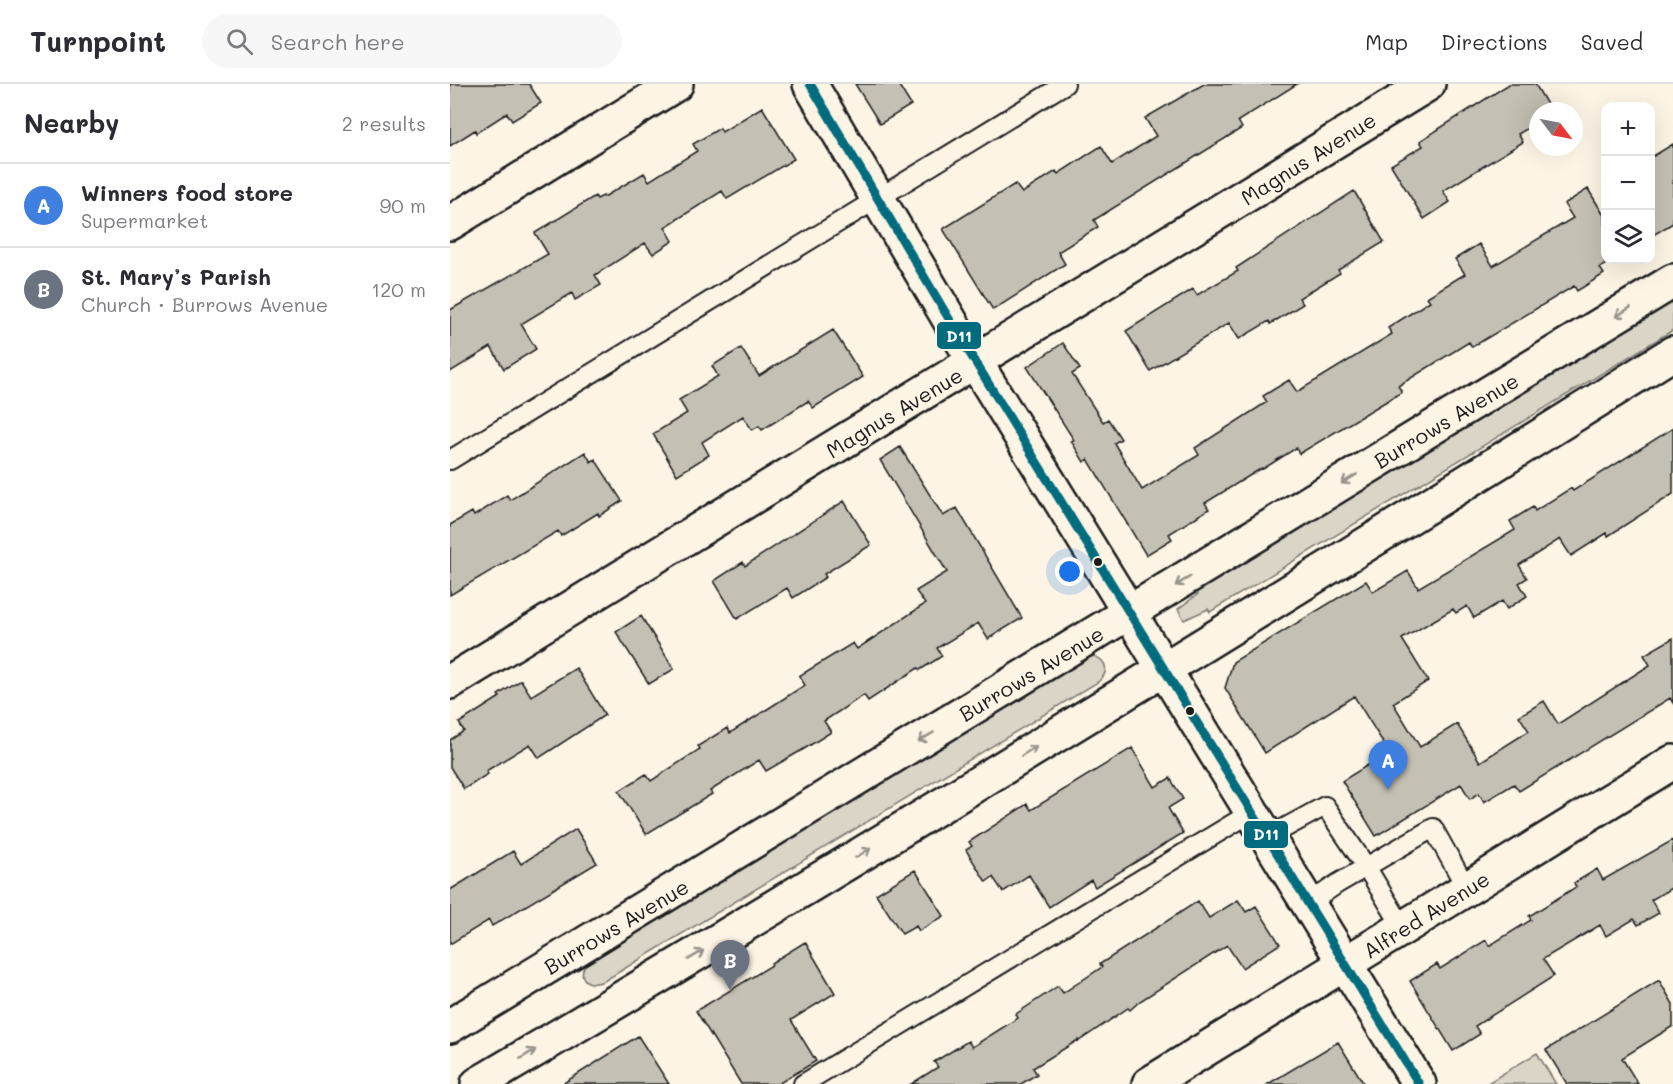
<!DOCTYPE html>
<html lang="en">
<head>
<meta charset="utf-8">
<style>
	:root { --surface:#fff; --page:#f7f7f7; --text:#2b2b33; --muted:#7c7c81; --line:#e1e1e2; --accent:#1a73e8 }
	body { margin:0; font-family:Mali,sans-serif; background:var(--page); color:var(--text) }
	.controls { position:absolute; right:18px; top:18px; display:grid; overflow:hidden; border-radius:12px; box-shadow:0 6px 24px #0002 }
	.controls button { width:54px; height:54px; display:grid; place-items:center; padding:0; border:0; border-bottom:2px solid var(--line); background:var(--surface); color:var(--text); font:30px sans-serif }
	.compass { position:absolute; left:1079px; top:18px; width:54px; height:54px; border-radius:50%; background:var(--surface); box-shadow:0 6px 24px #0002; rotate:122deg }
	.you { position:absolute; left:620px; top:488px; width:21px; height:21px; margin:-15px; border:4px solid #fff; border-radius:50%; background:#1a73e8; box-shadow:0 0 0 9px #1a73e833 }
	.badge { display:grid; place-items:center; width:39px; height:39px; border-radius:50%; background:var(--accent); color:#fff; font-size:20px; font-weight:700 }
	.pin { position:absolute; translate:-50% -50px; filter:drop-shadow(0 2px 3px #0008) }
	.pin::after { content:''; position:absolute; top:32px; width:21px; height:18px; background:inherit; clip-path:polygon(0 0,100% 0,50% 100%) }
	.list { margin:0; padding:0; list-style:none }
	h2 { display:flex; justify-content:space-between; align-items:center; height:78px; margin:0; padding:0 24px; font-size:26px }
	h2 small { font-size:20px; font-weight:400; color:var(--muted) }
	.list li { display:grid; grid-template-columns:39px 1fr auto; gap:18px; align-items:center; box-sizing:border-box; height:84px; padding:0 24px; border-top:2px solid var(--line) }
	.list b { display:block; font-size:22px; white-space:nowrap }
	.list p { margin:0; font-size:20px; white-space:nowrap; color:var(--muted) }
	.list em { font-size:20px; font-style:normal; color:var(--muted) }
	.icon { flex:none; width:33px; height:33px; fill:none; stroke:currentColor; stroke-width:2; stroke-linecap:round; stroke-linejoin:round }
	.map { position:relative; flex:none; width:1223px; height:1000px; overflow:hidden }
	header { display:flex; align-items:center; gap:36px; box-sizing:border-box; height:84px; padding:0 30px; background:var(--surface); border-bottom:2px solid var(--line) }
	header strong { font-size:28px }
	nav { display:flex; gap:33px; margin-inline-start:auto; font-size:21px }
	.search { width:420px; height:54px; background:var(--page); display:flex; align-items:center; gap:15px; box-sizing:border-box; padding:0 21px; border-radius:33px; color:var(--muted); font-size:22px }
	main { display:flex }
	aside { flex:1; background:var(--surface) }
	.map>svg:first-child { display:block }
</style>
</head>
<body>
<header>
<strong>Turnpoint</strong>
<div class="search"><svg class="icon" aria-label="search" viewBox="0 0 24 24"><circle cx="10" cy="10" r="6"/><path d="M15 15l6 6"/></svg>Search here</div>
<nav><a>Map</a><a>Directions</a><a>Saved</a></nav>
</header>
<main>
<aside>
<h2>Nearby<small>2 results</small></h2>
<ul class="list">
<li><span class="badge" style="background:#3f7fe0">A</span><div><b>Winners food store</b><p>Supermarket</p></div><em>90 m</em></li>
<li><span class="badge" style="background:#6b7280">B</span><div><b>St. Mary’s Parish</b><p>Church · Burrows Avenue</p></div><em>120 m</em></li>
</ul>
</aside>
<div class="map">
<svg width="1223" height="1000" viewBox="0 0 1223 1000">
	<rect width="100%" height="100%" fill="#fcf5e5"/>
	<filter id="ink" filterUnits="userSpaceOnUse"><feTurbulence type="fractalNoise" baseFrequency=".0167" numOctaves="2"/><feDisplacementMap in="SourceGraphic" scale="12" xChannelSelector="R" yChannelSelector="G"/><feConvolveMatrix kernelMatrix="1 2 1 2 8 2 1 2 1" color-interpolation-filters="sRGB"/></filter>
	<g filter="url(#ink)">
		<!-- green -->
		<path fill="#dbd5c8" stroke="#7c7872" stroke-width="1.5" d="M1223 215V246L760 528 758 525 734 536 728 525 748 510 746 507Z
			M644 572C658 577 659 589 648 598L154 897C134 905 124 889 141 875L634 575Z
			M1087 969 1106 1000H1036Z"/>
		<!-- building -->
		<path fill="#c4c0b3" stroke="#1c1c1c" stroke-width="1.5" d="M0 0H79L91 19 62 37 57 29 26 49 25 46 0 62Z
			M405 0H448L461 21 430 40Z
			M754 0H847L788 37 792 44 644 136 648 143 608 168 615 180 543 226 493 145 565 100 572 109 606 87 608 90 651 62 662 80 706 52 695 34Z
			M1059 0H1085L1101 27H1088V38L1068 50 1073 58 993 107 1000 118 974 135 941 81 973 62 970 57Z
			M312 23 344 75 277 115 272 107 215 143 223 157 203 170 195 159 145 191 151 201 125 216 122 209 71 240 86 265 54 285 41 263 0 288V226L98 170 85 149 145 112 147 115 153 112 154 113 194 89 199 97 247 67 243 60 270 44 272 48Z
			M1223 60V139L1200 153V74Z
			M1138 105 1155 133V181L1150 184 1154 190 1127 207 1124 202 1022 263 1019 258 948 302 952 308 925 324 849 370 846 364 813 385 812 384 755 419 759 425 719 450 722 455 696 471 638 375 634 378 621 357 624 356 577 283 613 259 630 285 622 290 653 338 658 335 671 355 664 359 692 406 749 371 745 364 817 318 813 312 839 296 847 308 942 250 938 244 980 217 977 213 1015 190 1005 175 1029 160 1043 182 1123 134 1114 120Z
			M904 107 934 158 888 186 890 189 849 214 853 220 820 240 819 237 789 255 779 239 700 287 676 247 743 205 747 211 788 187 786 184Z
			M383 246 413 293 363 324 358 317 312 346 309 342 302 346 293 332 252 358 259 371 227 391 203 350 237 329 229 316 268 292 262 282 291 264 309 292Z
			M1223 344V410L1158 452 1157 449 1121 472 1110 455 1069 481 1077 494 1069 499 1077 512 1057 525 1052 517 1024 534 1017 522 1006 529 1003 525 952 555 978 597 943 619 970 663 1007 640 1030 678 1079 647 1069 632 1094 617 1108 640 1200 581 1194 571 1223 554V619L1220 614 1069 707 1064 700 1034 718 1029 709 1020 715 1011 700 926 752 892 697 939 668 904 612 815 669 775 604 783 578 916 497 923 508 958 487 968 504 1065 446 1060 437 1083 423 1085 427 1121 404 1123 407Z
			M450 363 493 432 507 424 572 534 538 555 528 539 487 564 492 572 470 586 468 584 418 617 414 611 374 637 381 648 354 665 316 687 309 676 260 707 262 710 196 750 169 707 196 690 201 697 250 665 248 662 277 644 280 649 355 601 349 592 403 559 407 565 475 520 466 507 497 488 430 376Z
			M135 368 141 378 145 375 172 417 149 432 148 429 111 452 108 447 0 511V441L22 428 24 432 57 411 60 416Z
			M394 417 421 461 374 490 376 493 343 514 337 504 287 535 264 497 293 478 295 482Z
			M191 532 224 585 199 600 166 548Z
			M126 584 155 631 89 674 80 660 36 687 38 690 14 705 0 683V656L14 647 9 639 50 613 48 611 71 596 81 612Z
			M682 664 705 703 720 694 733 715 718 724 733 749 645 803 641 796 599 823 579 791 553 808 543 793 536 798 516 766 522 762 519 758 577 720 581 726Z
			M126 745 147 779 42 842 39 836 0 860V806L63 767 71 780Z
			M1223 756V803L1201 816 1209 829 1188 841 1184 835 1156 852 1150 841 1093 875 1104 892 1025 942 1030 950 1003 967 960 897 987 880 990 885 1036 856 1039 862 1081 836 1079 832 1126 803 1124 799 1147 785 1153 796Z
			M465 786 494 832 469 847 466 842 452 850 426 810Z
			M788 816 796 828 806 822 830 860 792 884 777 861 690 917 680 926 678 924 629 957 628 956 583 984 587 990 571 1000H461L488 983 484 978 518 957 522 963 568 934 566 930 608 902 613 909 652 883 650 880 748 817 759 834Z
			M355 858 385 909 341 936 366 977 328 1000H291L246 927 322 881 321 879Z
			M1209 896 1223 920V942L1172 974 1188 1000H1117L1096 966Z
			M188 952 219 1000H112Z
			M888 958 914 1000H818Z"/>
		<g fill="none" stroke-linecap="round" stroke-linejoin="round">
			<defs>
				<path id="service" d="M0 376 615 0
					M818 753 875 722 917 784 953 844
					M858 820 887 800 983 744 1017 805
					M353 1000 802 728"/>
				<path id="minor" d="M0 139 226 0
					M0 598 978 0
					M699 1000 1223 678"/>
				<path id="tertiary" d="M0 942 1223 197
					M28 1000C430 762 827 517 1223 269"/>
				<path id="secondary" d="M360 0 508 250 969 1000"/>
			</defs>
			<!-- service casing -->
			<use href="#service" stroke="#1c1c1c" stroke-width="22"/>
			<!-- minor casing -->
			<use href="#minor" stroke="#1c1c1c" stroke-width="38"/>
			<!-- tertiary casing -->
			<use href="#tertiary" stroke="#1c1c1c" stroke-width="38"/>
			<!-- secondary casing -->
			<use href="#secondary" stroke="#1c1c1c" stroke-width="38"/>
			<!-- service -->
			<use href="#service" stroke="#fcf5e5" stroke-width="18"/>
			<!-- minor -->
			<use href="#minor" stroke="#fcf5e5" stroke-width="33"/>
			<!-- tertiary -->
			<use href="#tertiary" stroke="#fcf5e5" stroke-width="33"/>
			<!-- secondary -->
			<use href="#secondary" stroke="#fcf5e5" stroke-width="33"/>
			<defs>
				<path id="bus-1" d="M360 0 508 250 969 1000"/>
			</defs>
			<!-- bus-1 casing -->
			<use href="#bus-1" stroke="#fcf5e5" stroke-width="14"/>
			<!-- bus-1 -->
			<use href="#bus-1" stroke="#026c7e" stroke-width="9"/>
		</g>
		<!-- one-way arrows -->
		<defs><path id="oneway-shaft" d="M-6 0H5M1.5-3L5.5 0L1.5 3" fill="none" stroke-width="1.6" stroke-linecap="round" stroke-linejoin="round" transform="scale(1.5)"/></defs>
		<g stroke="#97938b">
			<use href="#oneway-shaft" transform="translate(1173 228) rotate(149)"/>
			<use href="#oneway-shaft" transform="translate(899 395) rotate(149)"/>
			<use href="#oneway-shaft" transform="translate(733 497) rotate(149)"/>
			<use href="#oneway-shaft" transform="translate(476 653) rotate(149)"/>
			<use href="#oneway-shaft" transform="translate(579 667) rotate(-32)"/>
			<use href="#oneway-shaft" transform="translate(413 769) rotate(-32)"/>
			<use href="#oneway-shaft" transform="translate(246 871) rotate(-31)"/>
			<use href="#oneway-shaft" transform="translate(78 970) rotate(-31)"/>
		</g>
	</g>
	<!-- markers -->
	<g fill="#1c1c1c" stroke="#fcf5e5" stroke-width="2">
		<circle cx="648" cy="478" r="5"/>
		<circle cx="740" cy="627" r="5"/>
	</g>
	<g text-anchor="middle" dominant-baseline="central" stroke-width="4.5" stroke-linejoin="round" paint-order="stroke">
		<!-- street labels -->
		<g font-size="21" fill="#1c1c1c" stroke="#fcf5e5">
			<text transform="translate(858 74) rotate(-32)">Magnus Avenue</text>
			<text transform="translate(444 328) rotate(-31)">Magnus Avenue</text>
			<text transform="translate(996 336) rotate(-31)">Burrows Avenue</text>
			<text transform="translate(581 589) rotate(-31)">Burrows Avenue</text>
			<text transform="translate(976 830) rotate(-32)">Alfred Avenue</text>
			<text transform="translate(166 842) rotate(-31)">Burrows Avenue</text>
		</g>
	</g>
	<g stroke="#fcf5e5" stroke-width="2">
		<rect x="486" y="237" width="46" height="29" rx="6" fill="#026c7e"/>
		<rect x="793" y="736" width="46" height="29" rx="6" fill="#026c7e"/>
	</g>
	<g font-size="16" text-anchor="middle" font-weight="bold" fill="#fff">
		<text x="509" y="258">D11</text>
		<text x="816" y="756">D11</text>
	</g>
</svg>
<div class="controls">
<button>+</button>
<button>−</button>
<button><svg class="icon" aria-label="layers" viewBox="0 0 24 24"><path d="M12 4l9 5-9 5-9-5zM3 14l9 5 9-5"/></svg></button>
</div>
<svg class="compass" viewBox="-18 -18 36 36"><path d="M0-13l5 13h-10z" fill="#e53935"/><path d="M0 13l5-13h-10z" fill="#7c7c81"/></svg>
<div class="you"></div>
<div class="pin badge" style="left:938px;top:706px;background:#3f7fe0">A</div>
<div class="pin badge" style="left:280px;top:906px;background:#6b7280">B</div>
</div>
</main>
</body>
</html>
